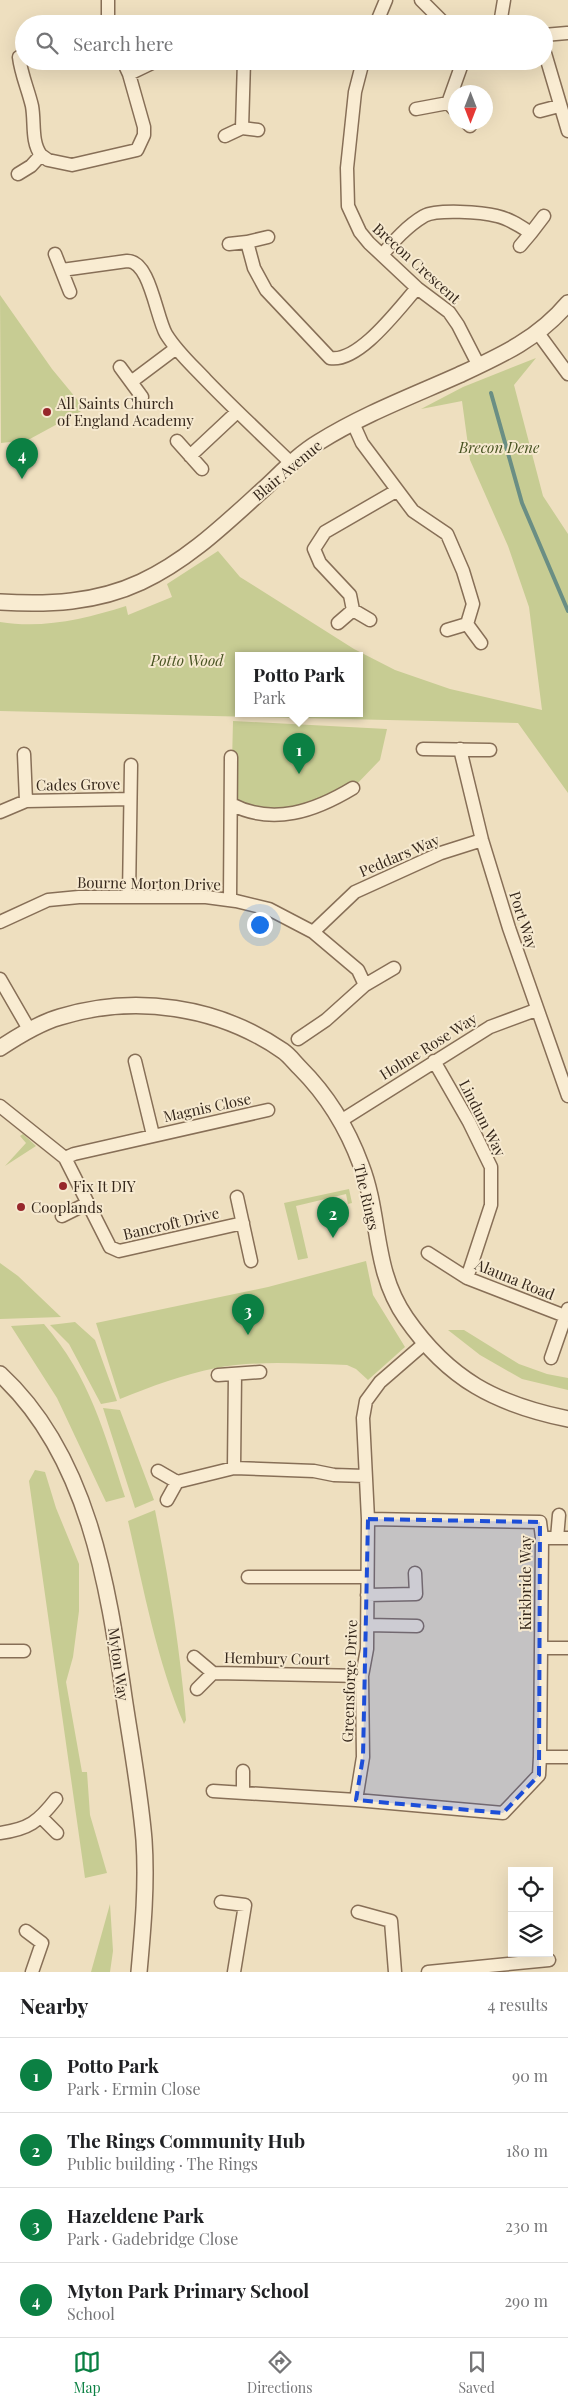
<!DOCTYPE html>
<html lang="en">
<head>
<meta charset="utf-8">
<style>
	:root { --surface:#fff; --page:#f2f2f2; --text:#202124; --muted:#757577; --line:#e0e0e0; --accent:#0b8043 }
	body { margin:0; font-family:"Playfair Display",serif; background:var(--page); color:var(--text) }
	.controls { position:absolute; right:15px; bottom:15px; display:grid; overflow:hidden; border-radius:0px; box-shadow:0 5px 20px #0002 }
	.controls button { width:45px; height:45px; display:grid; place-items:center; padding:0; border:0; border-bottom:1px solid var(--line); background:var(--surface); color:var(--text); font:25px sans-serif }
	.compass { position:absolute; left:448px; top:85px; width:45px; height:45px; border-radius:50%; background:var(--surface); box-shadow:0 5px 20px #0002; rotate:180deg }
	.you { position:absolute; left:259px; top:924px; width:18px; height:18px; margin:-12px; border:4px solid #fff; border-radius:50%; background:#1a73e8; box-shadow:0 0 0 8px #1a73e833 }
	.badge { display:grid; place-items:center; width:32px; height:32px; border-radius:50%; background:var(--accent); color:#fff; font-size:16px; font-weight:700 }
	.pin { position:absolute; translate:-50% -41px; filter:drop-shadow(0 1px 2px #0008) }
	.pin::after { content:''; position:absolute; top:26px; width:18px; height:15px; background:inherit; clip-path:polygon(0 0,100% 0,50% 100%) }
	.popup { position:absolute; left:235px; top:652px; width:128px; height:65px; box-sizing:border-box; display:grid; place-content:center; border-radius:0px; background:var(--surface); filter:drop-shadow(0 1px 4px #0005); font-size:16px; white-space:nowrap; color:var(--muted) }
	.popup b { font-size:19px; color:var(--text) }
	.popup::after { content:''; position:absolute; left:50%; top:100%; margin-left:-10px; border:10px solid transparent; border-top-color:var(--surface) }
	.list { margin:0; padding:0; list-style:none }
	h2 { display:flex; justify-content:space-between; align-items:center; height:65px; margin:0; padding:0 20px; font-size:21px }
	h2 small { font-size:16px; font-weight:400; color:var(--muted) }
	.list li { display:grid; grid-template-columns:32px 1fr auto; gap:15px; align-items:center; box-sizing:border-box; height:75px; padding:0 20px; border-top:1px solid var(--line) }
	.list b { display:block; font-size:19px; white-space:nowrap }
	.list p { margin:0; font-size:16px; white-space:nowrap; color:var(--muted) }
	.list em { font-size:16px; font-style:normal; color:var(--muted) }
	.icon { flex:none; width:28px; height:28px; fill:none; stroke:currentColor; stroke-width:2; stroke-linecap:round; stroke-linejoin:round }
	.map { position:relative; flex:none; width:568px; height:1972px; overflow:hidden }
	.search { position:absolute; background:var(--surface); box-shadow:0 5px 20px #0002; left:15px; right:15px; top:15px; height:55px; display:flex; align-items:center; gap:12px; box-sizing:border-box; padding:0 18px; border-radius:28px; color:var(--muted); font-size:19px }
	.sheet { height:365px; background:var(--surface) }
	nav { display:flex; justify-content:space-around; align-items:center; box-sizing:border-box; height:70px; border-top:1px solid var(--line); background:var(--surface); font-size:14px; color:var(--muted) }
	nav a { display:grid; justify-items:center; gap:2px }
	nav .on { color:var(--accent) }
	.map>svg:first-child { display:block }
</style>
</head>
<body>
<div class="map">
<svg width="568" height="1972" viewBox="0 0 568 1972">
	<rect width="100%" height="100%" fill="#eedfbf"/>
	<!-- green -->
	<path fill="#c7cc93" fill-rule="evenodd" d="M0 295 52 369 85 409 28 440 1 443Z
		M536 358 514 385 543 496 568 534V793L518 723 0 711V622C43 629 85 619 126 606L128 615 172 597 167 584 218 551 240 577 354 649 395 670 450 689 542 710 529 607 508 546 470 460 462 401 421 409 463 387ZM239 655H359V713H239Z
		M233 721 387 729 380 760 353 788 283 814 231 804Z
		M23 1134 36 1146 5 1166 26 1143 20 1136Z
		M349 1189 352 1203 348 1204 346 1194 296 1206 308 1258 298 1260 284 1203Z
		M366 1261 373 1295 405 1347 368 1380 356 1369 347 1365C304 1364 258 1360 216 1368 182 1375 152 1386 120 1399L96 1323 268 1287Z
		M0 1263 18 1276 61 1317 0 1319Z
		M75 1322 95 1340 117 1401 101 1404 69 1344 50 1325Z
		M44 1324C90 1377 104 1432 125 1497L106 1502 57 1398 11 1326Z
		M448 1330H464L519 1364 547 1374 568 1378V1390L522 1379 480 1355Z
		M103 1408 120 1410 154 1500 135 1508Z
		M35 1470 45 1472 56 1508 79 1564V1611L73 1657 66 1682 82 1772H87L90 1815 107 1873 85 1878 29 1481Z
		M155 1510C169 1579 180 1649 186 1720L184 1724C157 1662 143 1586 128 1521Z
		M110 1904 113 1951 110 1972H91Z"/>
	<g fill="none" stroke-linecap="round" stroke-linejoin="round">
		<!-- stream -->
		<path stroke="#6a8e84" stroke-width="4" d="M491 393 522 503 568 611"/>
		<defs>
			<path id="minor" d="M108 0V24
				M421 0 445 24
				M376 24 386 0
				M500 24 504 0
				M544 35 567 33
				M544 50 568 131
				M19 57C21 74 28 89 32 106 35 122 31 142 41 155
				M244 61 242 128 258 130
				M363 61 355 92 347 168 348 206 360 232 369 243 417 288 449 312 458 325 479 366
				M129 74 156 61
				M416 109 448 103
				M456 111 448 103 463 61
				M540 111 559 106
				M466 122 470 126
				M225 136 242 128
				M18 174 31 166 41 155 48 160 72 165 137 150 144 135V127L129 74 123 61
				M531 233 544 216
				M268 237 247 242 254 268 266 290 330 358C359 363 399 308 417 288
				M229 244 247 242
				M55 254 70 292
				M382 255C394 241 407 226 424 216 437 209 482 212 497 216 510 219 520 226 531 233L520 246
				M62 270 127 261C150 260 156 317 166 334 177 352 192 365 206 380 234 409 263 436 291 463
				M538 333 568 374
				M120 367 142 397
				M131 382 175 349
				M353 423 362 443 413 511 447 534 463 571 473 604 467 624 481 643
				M177 441 202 469
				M190 456 237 412
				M370 620 353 610 350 595 320 563 314 549 325 532 396 491
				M338 623 353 610
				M447 630 467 624
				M423 749 490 750
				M460 749 482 840 509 928 568 1096
				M24 754 26 801
				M231 804C273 826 315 811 353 788
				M0 812 26 801 130 799
				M129 896 131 765
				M230 900 231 757
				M0 922 48 900 79 897H206L236 901 269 909 313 932 358 970 365 985 326 1020 298 1039
				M313 932 355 892 441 853 482 840
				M0 979 30 1031
				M365 985 394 968
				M135 1061 153 1135
				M434 1061 469 1122 491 1167V1205L467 1278
				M0 1106 65 1158 110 1247 119 1251 243 1223
				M342 1120 490 1027 536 1010
				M65 1158 74 1154 268 1110
				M237 1197 251 1261
				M62 1216 88 1203
				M428 1253 467 1278 565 1316
				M425 1343 380 1382 366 1401 363 1418 368 1519 367 1649 362 1676 363 1757 356 1800 503 1813 539 1775 540 1757H568
				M551 1358 568 1309
				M218 1375 260 1372
				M234 1468 235 1374
				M158 1471 177 1482 167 1500
				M177 1482 234 1468 314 1471 334 1475 365 1476
				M368 1519 540 1522 542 1538 540 1757
				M542 1538H568
				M557 1538 559 1515
				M248 1577H367
				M367 1595 416 1594 415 1573
				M367 1625 417 1626
				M541 1648H568
				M0 1651H24
				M194 1657 213 1673
				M197 1689 213 1673 362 1676
				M213 1791 356 1800
				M243 1793V1771
				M41 1817 57 1833
				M0 1833C29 1829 38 1822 56 1799
				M221 1902 245 1905 234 1972
				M358 1912 391 1921 395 1972
				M26 1931 42 1943 32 1972
				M428 1972 549 1960"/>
			<path id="tertiary" d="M0 602C48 605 96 603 141 582 189 560 228 521 267 486 283 471 299 454 319 442 362 415 412 396 459 375 500 356 538 339 568 303
				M0 1048C18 1036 39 1023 60 1017 135 994 218 1006 283 1051 289 1055 294 1062 300 1068 328 1096 347 1127 361 1165 381 1216 372 1269 406 1318 449 1380 496 1404 568 1419
				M0 1374C88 1455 108 1585 124 1697 131 1744 140 1792 144 1840 147 1884 143 1928 139 1972"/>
		</defs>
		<!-- minor casing -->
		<use href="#minor" stroke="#876f57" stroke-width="15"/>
		<!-- tertiary casing -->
		<use href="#tertiary" stroke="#876f57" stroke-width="18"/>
		<!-- minor -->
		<use href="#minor" stroke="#f9ecd2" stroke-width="12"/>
		<!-- tertiary -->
		<use href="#tertiary" stroke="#f9ecd2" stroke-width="15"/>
	</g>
	<!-- marked area -->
	<path fill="#1d4ed8" fill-opacity="0.2" stroke="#1d4ed8" stroke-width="4" stroke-dasharray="10 6" stroke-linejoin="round" d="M368 1519 540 1522 539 1775 503 1813 356 1800 363 1757Z"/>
	<!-- markers -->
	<g fill="#97272b" stroke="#f6e9cf" stroke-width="2">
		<circle cx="47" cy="412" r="5"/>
		<circle cx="63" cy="1186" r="5"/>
		<circle cx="21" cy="1207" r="5"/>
	</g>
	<g text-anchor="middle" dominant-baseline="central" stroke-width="4" stroke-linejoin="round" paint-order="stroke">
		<!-- street labels -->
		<g font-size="15" fill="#36281c" stroke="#f6e9cf">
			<text transform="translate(417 263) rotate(42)">Brecon Crescent</text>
			<text transform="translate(287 470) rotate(-40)">Blair Avenue</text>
			<text transform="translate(78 784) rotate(-1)">Cades Grove</text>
			<text transform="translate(399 855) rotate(-23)">Peddars Way</text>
			<text transform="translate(149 883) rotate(1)">Bourne Morton Drive</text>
			<text transform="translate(524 920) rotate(72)">Port Way</text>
			<text transform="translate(428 1046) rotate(-32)">Holme Rose Way</text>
			<text transform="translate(207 1107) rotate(-12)">Magnis Close</text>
			<text transform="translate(483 1118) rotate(63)">Lindum Way</text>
			<text transform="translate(367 1197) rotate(77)">The Rings</text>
			<text transform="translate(171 1223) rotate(-13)">Bancroft Drive</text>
			<text transform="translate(515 1279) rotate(22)">Alauna Road</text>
			<text transform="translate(525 1583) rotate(-90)">Kirkbride Way</text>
			<text transform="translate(277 1658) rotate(1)">Hembury Court</text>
			<text transform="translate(119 1664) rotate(82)">Myton Way</text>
			<text transform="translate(349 1681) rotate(-88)">Greensforge Drive</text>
		</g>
		<!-- poi labels -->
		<g font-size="15" fill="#36281c" stroke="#f6e9cf" text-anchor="start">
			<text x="57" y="403">All Saints Church<tspan x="57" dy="17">of England Academy</tspan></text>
			<text x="73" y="1186">Fix It DIY</text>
			<text x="31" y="1207">Cooplands</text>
		</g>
		<!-- park labels -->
		<g font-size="15" font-style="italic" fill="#485322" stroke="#f6e9cf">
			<text x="499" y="447">Brecon Dene</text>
			<text x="187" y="660">Potto Wood</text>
		</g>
	</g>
</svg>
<div class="controls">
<button><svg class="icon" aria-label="locate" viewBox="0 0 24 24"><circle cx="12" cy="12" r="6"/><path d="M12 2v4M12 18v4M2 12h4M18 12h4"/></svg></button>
<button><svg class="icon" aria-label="layers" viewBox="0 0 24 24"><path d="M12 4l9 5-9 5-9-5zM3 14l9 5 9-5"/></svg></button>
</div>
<svg class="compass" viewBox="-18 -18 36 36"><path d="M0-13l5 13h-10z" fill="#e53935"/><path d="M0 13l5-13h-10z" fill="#757577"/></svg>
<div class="you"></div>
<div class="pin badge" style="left:299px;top:774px">1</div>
<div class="popup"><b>Potto Park</b>Park</div>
<div class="pin badge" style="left:333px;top:1238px">2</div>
<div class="pin badge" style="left:248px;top:1335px">3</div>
<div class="pin badge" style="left:22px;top:479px">4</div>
<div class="search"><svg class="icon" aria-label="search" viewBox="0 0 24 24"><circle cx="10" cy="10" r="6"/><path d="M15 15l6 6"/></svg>Search here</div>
</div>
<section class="sheet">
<h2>Nearby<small>4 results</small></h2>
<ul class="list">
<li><span class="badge">1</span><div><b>Potto Park</b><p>Park · Ermin Close</p></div><em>90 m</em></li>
<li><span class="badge">2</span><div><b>The Rings Community Hub</b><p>Public building · The Rings</p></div><em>180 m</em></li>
<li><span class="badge">3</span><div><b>Hazeldene Park</b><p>Park · Gadebridge Close</p></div><em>230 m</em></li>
<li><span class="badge">4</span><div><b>Myton Park Primary School</b><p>School</p></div><em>290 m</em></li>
</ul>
</section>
<nav>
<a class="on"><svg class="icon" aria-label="map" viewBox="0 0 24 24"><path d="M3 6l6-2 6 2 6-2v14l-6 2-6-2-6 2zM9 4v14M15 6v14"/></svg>Map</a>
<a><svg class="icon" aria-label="directions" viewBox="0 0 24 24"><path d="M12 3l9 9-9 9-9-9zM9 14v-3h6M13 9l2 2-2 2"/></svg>Directions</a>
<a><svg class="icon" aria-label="saved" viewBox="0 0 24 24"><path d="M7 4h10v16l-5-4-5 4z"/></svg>Saved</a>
</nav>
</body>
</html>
